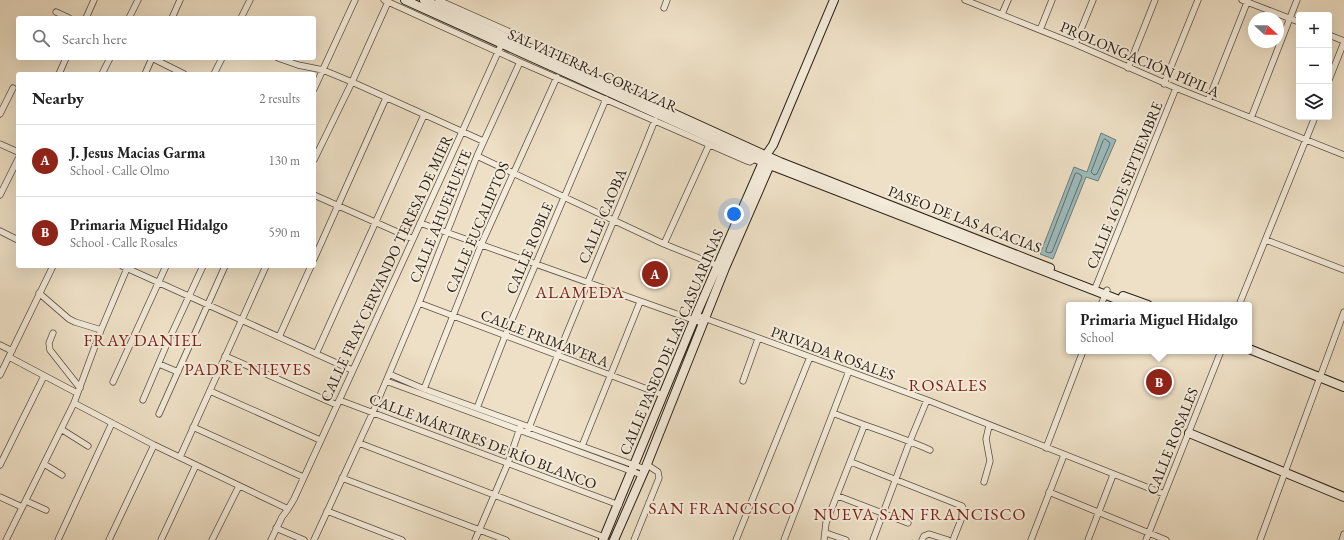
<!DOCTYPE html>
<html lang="en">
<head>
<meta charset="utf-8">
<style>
	:root { --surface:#fff; --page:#f6f6f6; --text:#222; --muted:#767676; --line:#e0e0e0; --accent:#8f2418 }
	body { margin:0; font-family:"EB Garamond",serif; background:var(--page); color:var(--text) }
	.controls { position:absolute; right:12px; top:12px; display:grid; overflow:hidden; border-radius:4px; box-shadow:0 4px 16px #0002 }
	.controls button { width:36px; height:36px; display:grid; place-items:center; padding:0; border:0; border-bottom:1px solid var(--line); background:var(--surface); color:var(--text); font:20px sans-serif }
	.compass { position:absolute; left:1248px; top:12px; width:36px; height:36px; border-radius:50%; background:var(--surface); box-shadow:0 4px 16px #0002; rotate:111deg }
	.you { position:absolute; left:734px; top:214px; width:14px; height:14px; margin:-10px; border:3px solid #fff; border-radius:50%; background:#1a73e8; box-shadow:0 0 0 6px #1a73e833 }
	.badge { display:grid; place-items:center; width:26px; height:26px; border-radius:50%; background:var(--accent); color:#fff; font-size:13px; font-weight:700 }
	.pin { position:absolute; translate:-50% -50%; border:2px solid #fff; box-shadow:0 1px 4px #0006 }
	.popup { position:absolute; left:1066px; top:302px; width:186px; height:52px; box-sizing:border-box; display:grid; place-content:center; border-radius:4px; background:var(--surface); filter:drop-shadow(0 1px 3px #0005); font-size:13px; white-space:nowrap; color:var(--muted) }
	.popup b { font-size:15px; color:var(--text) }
	.popup::after { content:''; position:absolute; left:50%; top:100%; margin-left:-8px; border:8px solid transparent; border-top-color:var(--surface) }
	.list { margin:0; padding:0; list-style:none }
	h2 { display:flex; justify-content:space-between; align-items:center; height:52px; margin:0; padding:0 16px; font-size:17px }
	h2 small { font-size:13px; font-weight:400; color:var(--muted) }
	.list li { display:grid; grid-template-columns:26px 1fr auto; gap:12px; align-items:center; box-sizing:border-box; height:72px; padding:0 16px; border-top:1px solid var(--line) }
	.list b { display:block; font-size:15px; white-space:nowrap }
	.list p { margin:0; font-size:13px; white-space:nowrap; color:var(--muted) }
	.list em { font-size:13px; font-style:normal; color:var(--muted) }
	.icon { flex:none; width:22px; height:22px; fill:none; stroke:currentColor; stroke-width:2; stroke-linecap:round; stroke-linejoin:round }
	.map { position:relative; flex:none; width:1344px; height:540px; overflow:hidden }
	.search { position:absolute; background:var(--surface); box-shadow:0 4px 16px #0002; left:16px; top:16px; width:300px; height:44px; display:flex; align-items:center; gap:10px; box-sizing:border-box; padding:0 14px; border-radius:4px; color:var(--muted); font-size:15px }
	.panel { position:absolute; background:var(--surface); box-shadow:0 4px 16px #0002; left:16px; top:72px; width:300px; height:196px; border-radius:4px }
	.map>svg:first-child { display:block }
</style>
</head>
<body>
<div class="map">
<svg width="1344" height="540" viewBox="0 0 1344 540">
	<rect width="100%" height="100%" fill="#eee0c6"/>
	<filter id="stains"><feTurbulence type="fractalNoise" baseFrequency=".005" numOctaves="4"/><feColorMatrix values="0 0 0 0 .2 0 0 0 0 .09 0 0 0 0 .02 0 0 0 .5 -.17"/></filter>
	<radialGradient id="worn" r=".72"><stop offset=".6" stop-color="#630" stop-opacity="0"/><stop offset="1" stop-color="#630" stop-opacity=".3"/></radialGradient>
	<!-- water -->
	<path fill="#9cbbbd" stroke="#6e7d7b" d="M1101 133 1116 140 1098 181 1086 177 1053 259 1040 254 1074 167 1087 172Z"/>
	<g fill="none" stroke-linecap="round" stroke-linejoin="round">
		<!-- shore -->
		<path stroke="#636e6a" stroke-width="1" d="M1105 139 1109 142 1110 144 1097 174 1094 175 1091 172 1103 141Z
			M1077 173 1081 175 1082 177 1052 252 1049 253 1046 252V250L1075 174Z"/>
		<defs>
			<path id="street" d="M384 0 520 62 747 161 750 162 755 159
				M438 0 521 37 524 42V47
				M965 0 1075 44 1176 88 1344 155
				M1242 0 1299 22
				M664 8 667 0
				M56 12 69 18
				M1002 14 1008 0
				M86 18 94 0
				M129 18 138 0
				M172 18 180 0
				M241 18 250 0
				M1040 30 1052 0
				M1329 35 1344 41
				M1075 44 1093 0
				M152 58 184 74
				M278 58 298 65 323 70 352 82 483 141
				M1128 68 1155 0
				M59 74 66 58
				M102 74 110 58
				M145 74 152 58
				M214 74 222 58
				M1329 80 1344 42
				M1164 84 1198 0
				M314 89 355 0
				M1208 101 1248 0
				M0 114 13 88
				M1251 118 1297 0
				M0 144 18 152
				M477 156 664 244 721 267
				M314 160 352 82 388 2
				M0 195 18 159
				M314 195 413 239
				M420 223 702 323
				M0 231 18 240
				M1266 240 1344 270
				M664 244 709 145
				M314 259 386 98
				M122 266 352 370
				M1094 291 1176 88
				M39 293 69 319 75 322 101 330
				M419 303 663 395
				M1101 305 1107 290
				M1239 305 1315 117
				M696 315 927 400 1164 494
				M53 333 49 343 50 350 80 388
				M279 337 311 266
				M0 345 12 351
				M316 354 424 115
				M225 356 337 405
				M9 357 77 393
				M159 364 178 372
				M389 374 424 389 645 469
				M0 375 53 266
				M386 381 642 475
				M743 381 758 339
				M113 382 166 266
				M424 389 481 245 557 77
				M210 391 320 440
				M143 400 166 346 203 266
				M339 400 619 505
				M74 403 154 445 288 509
				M477 408 505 336 606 99
				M833 413C865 426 899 436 930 450
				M159 414 225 266
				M193 427 303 477
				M61 429 88 446
				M527 433C567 328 613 225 655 120
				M359 443 604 537
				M582 446 640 302
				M1046 448 1083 351
				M180 457 266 266
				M851 462 962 506 964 510V512L953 540
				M44 464 62 475
				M0 465 44 376
				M342 478 506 540
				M984 482 990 461 986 439 989 426
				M1049 492 1166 540
				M838 496 908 523
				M0 497 22 507
				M26 501 46 510
				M327 511 402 540
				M276 528 304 540
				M826 533 846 540
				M6 540 74 403 101 330 128 266
				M58 540 112 423
				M109 540 154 445
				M161 540 196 465
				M212 540 239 486
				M271 540 282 517 288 509 294 499 462 132 503 41
				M314 540 373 412 419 303 477 156 520 62
				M475 540 508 463 520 428
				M634 540 659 478 658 472 646 464
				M736 540 810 357
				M784 540 849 371
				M824 540 826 523 864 426
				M873 540 910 441 927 400
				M922 540 924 536 929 534 948 540
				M1031 540 1064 455
				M1088 540 1113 475
				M1146 540 1221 351
				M1260 540 1344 312
				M1342 540 1344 534"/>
			<path id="secondary" d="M405 0 770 165 1132 305
				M424 0 780 162 1050 268
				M1123 296 1148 305
				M1249 349 1344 387
				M1189 433 1344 497
				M603 540 696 315 766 155 773 145 834 0
				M614 540 645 469 725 268 772 160"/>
		</defs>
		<!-- street casing -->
		<use href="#street" stroke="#5b5144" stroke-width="7"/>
		<!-- secondary casing -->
		<use href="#secondary" stroke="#2a2118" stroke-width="10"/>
		<!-- street -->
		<use href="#street" stroke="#f4ebda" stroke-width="5.5"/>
		<!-- secondary -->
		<use href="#secondary" stroke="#f4ebda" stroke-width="8"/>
	</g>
	<g text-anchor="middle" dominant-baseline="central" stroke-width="4" stroke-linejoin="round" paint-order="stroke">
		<!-- street labels -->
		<g font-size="15" fill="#2a2118" stroke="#f4ebda">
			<text transform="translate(1140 59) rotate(23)">PROLONGACIÓN PÍPILA</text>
			<text transform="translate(593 70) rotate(24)">SALVATIERRA-CORTAZAR</text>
			<text transform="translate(1124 185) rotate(-68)">CALLE 16 DE SEPTIEMBRE</text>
			<text transform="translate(440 216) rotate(-68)">CALLE AHUEHUETE</text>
			<text transform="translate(602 216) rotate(-67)">CALLE CAOBA</text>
			<text transform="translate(965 219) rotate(21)">PASEO DE LAS ACACIAS</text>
			<text transform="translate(477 227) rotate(-67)">CALLE EUCALIPTOS</text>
			<text transform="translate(529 248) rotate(-67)">CALLE ROBLE</text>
			<text transform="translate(386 268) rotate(-65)">CALLE FRAY CERVANDO TERESA DE MIER</text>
			<text transform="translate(545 338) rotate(21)">CALLE PRIMAVERA</text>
			<text transform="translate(671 342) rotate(-67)">CALLE PASEO DE LAS CASUARINAS</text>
			<text transform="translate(833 353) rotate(20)">PRIVADA ROSALES</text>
			<text transform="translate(483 441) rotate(21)">CALLE MÁRTIRES DE RÍO BLANCO</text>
			<text transform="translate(1172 441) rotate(-68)">CALLE ROSALES</text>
		</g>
		<!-- quarter labels -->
		<g font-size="17" letter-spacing="1" fill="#7a1f14" stroke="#f4ebda">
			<text x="580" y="292">ALAMEDA</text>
			<text x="143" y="340">FRAY DANIEL</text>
			<text x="248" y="369">PADRE NIEVES</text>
			<text x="948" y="385">ROSALES</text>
			<text x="722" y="508">SAN FRANCISCO</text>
			<text x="920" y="514">NUEVA SAN FRANCISCO</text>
		</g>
	</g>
	<rect width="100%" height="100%" filter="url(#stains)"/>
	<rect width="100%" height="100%" fill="url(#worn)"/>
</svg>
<div class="controls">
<button>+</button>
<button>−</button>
<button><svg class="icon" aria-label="layers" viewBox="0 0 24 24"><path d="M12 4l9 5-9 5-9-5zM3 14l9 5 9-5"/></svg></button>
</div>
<svg class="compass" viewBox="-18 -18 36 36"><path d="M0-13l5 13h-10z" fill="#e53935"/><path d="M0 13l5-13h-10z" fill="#767676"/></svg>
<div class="you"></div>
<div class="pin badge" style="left:655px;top:274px">A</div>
<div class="pin badge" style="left:1159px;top:382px">B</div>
<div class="popup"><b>Primaria Miguel Hidalgo</b>School</div>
<div class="search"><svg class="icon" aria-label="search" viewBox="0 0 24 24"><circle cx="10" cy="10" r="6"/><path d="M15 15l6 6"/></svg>Search here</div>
<section class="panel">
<h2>Nearby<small>2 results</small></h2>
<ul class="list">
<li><span class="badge">A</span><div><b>J. Jesus Macias Garma</b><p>School · Calle Olmo</p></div><em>130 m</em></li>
<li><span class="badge">B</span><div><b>Primaria Miguel Hidalgo</b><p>School · Calle Rosales</p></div><em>590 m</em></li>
</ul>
</section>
</div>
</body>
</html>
